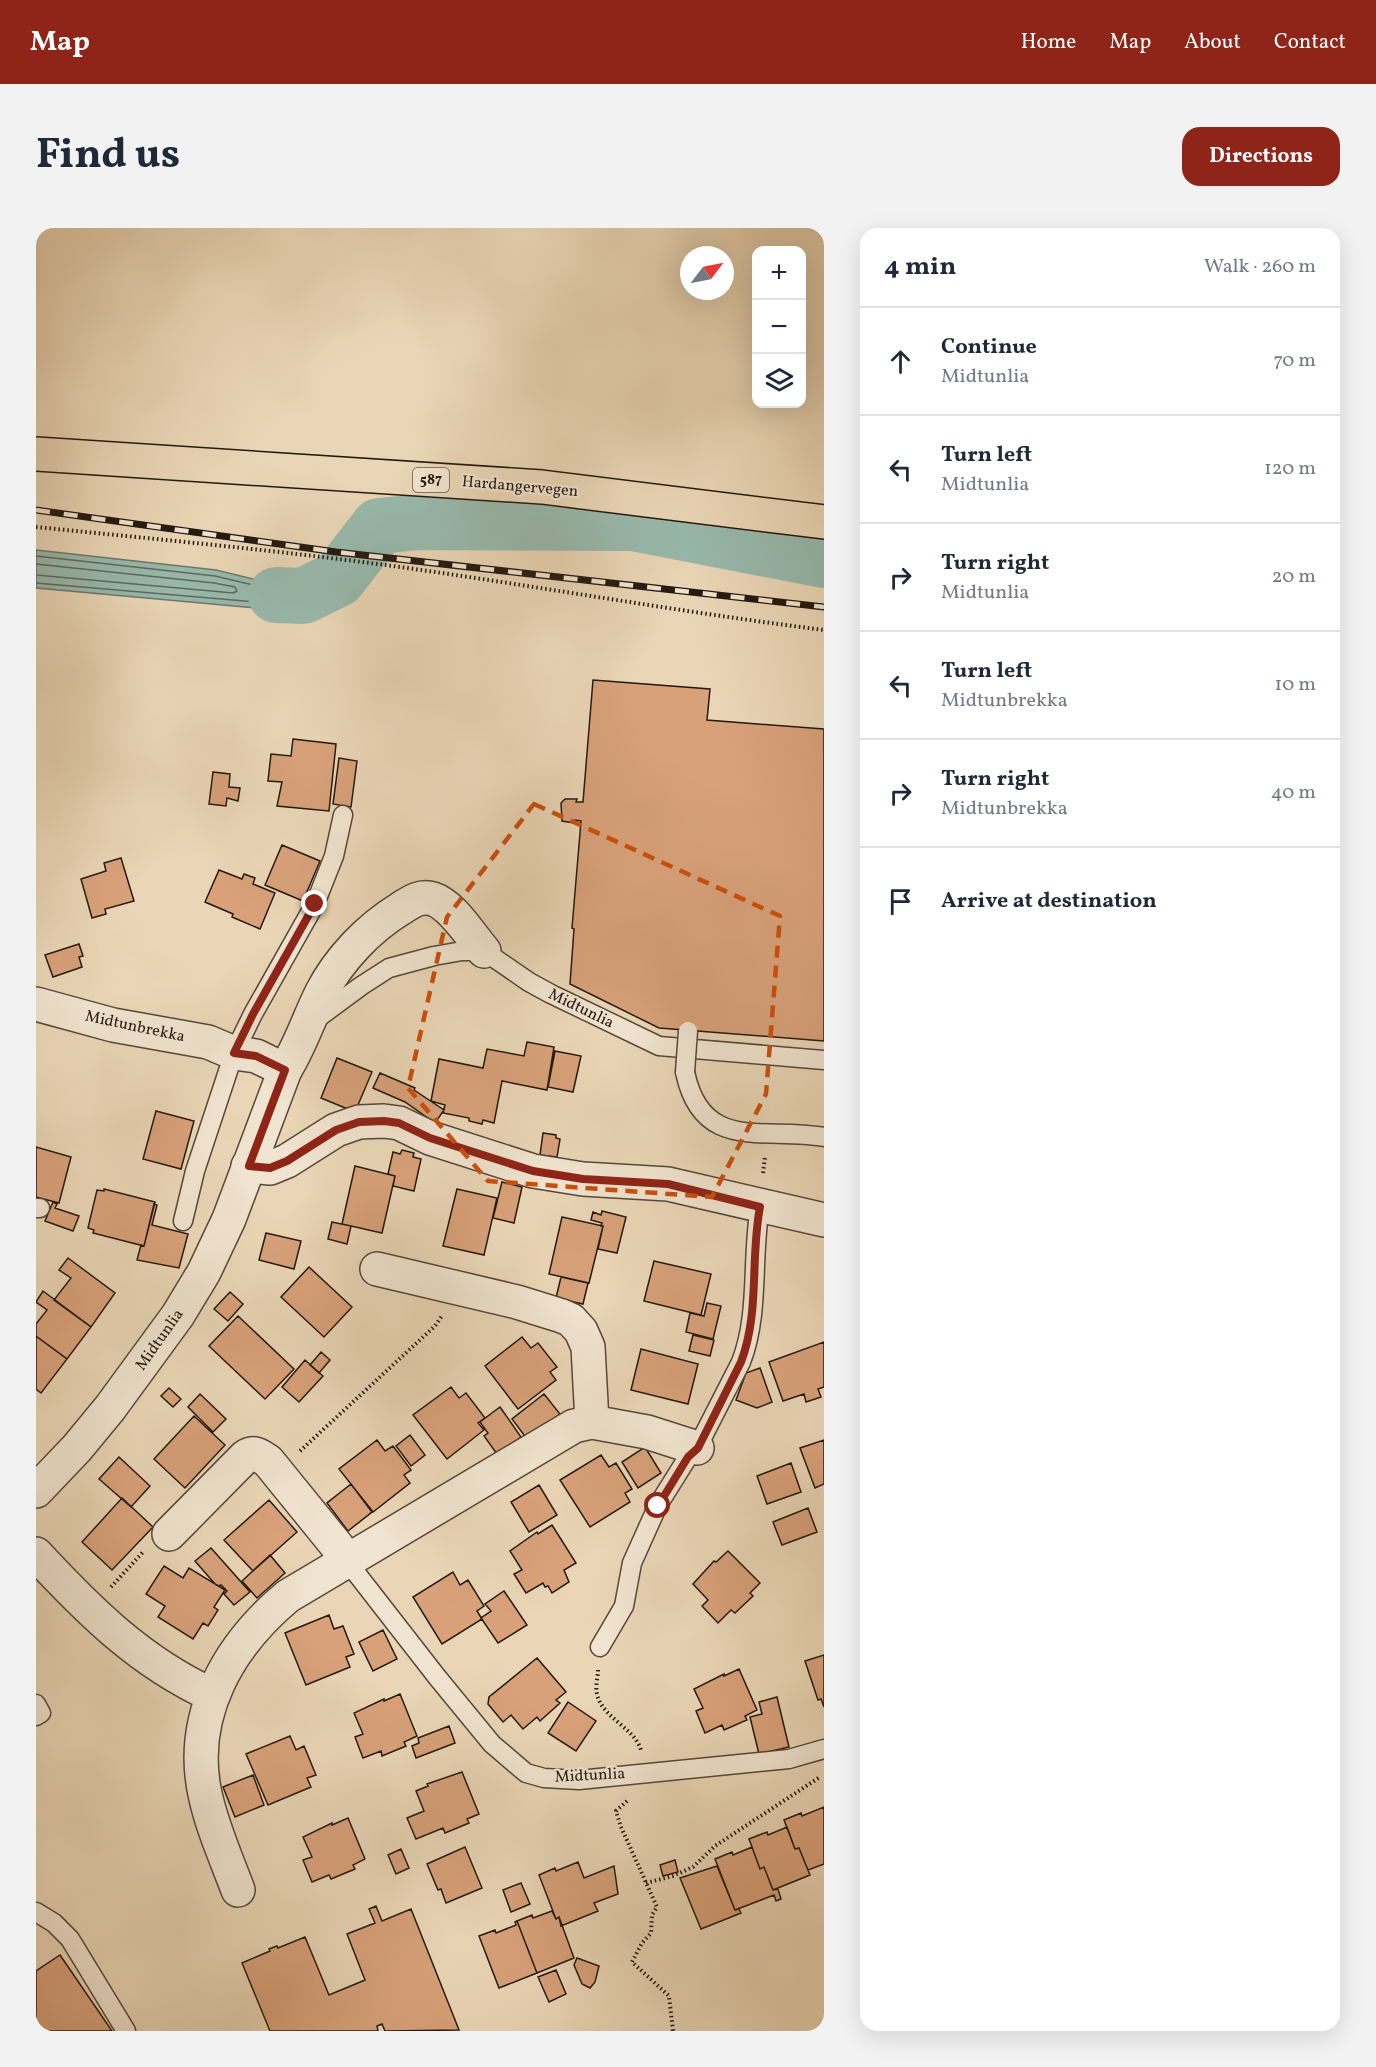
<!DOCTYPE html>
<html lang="en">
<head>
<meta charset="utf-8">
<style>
	:root { --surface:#fff; --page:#f2f2f3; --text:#1f2937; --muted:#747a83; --line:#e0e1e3; --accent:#8f2418 }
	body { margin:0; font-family:Vollkorn,serif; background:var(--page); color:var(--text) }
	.controls { position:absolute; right:18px; top:18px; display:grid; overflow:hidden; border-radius:12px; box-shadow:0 6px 24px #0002 }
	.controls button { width:54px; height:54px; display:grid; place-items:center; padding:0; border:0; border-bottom:2px solid var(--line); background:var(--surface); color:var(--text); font:30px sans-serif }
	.compass { position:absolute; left:644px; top:18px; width:54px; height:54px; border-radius:50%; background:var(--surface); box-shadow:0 6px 24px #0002; rotate:58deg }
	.stop { position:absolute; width:18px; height:18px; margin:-14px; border:4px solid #8f2418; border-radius:50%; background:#fff }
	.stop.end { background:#8f2418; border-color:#fff; box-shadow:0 2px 6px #0008 }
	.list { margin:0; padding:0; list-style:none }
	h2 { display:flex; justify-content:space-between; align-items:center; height:78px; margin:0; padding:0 24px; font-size:26px }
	h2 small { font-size:20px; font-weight:400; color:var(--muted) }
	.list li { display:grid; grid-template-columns:39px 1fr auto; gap:18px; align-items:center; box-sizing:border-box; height:108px; padding:0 24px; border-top:2px solid var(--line) }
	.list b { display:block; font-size:22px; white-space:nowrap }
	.list p { margin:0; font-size:20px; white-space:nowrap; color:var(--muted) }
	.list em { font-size:20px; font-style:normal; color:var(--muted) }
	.icon { flex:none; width:33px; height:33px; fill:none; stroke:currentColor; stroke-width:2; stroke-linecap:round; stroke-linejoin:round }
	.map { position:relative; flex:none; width:788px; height:1803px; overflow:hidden; border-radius:18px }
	header { display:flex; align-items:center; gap:36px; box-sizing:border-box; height:84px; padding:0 30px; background:var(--accent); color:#fff }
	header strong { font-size:28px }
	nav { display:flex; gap:33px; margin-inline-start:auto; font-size:21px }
	.intro { display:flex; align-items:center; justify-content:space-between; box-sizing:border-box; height:144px; padding:0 36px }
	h1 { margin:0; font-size:42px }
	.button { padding:15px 27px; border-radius:18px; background:var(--accent); color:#fff; font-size:21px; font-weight:700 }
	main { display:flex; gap:36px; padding:0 36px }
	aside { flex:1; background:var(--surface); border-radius:18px; box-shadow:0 6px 24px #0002 }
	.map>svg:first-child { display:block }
</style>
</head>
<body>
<header>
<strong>Map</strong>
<nav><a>Home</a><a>Map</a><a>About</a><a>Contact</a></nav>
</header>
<div class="intro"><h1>Find us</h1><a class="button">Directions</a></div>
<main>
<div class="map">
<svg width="788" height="1803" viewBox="0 0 788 1803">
	<rect width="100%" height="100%" fill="#ead6b6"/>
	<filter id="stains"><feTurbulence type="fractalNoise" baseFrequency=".00333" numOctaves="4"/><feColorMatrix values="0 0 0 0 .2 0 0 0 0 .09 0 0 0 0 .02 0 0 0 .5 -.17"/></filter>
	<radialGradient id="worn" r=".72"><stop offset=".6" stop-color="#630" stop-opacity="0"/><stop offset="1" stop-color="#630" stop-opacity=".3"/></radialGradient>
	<!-- water -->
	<path fill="#98b9ac" stroke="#6a796e" stroke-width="1.5" d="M0 322 180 342 242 357 272 354 297 341 324 344 303 361 286 379 242 382 0 360Z"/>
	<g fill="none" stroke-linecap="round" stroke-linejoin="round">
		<!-- shore -->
		<path stroke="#5e695e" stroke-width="1.5" d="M0 328 179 348 242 363 274 360 298 347 303 348 305 350 283 373 242 376 0 355
			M0 336 178 355 199 359 201 363 197 365 0 347"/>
		<!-- river -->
		<path stroke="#98b9ac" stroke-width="56" d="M240 367 267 368 302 351 343 298 383 294 597 295 788 332"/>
	</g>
	<!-- building -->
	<path fill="#d8a17a" stroke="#241910" stroke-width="1.5" d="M557 452 674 461 671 492 788 501V813L623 800 534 756 538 701 536 700 545 593 539 592 538 595 526 593 525 575 529 571H541L540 574H547Z
		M257 511 300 516 293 583 241 578 246 554 232 553 235 526 255 528Z
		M303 530 321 533 315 579 297 576Z
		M177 544 194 546 193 559 204 560 202 573 191 570 190 578 173 576Z
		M246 617 284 633 267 673 229 657Z
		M85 630 98 673 69 681 70 686 56 690 45 651 70 643 68 635Z
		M183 642 206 651 208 646 219 650 217 656 239 665 224 701 196 689 197 686 169 674Z
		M43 716 47 728 43 729 46 739 17 749 9 727Z
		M491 814 518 819 511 862 466 853 458 895 447 892 446 896 433 893V890L407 885 409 877 395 873 403 831 447 840 451 821 488 828Z
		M519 823 545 828 537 864 512 859Z
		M301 830 336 844 319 884 285 870Z
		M344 845 379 860 378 862 408 882 399 895 369 874 337 860Z
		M120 883 158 893 145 941 107 931Z
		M507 905 520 907V910L524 911 521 929 504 927Z
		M0 919 35 929 23 975 0 969Z
		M366 922 378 925 377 929 385 931 378 963 357 958 359 948 352 946 357 924 364 926Z
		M319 938 359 948 346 1005 306 996Z
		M466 954 486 959 478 995 457 990Z
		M68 961 119 974 108 1018 57 1005 58 1002 52 1000 61 962 68 963Z
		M421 961 461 970 448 1027 407 1018Z
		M17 974 21 976 19 980 43 988 37 1003 9 993Z
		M118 976 121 977 116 997 152 1006 143 1040 101 1032 105 1017 108 1018Z
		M566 983 590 989 581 1025 562 1021 567 998H565L566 995 555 992 557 984 565 987Z
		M526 989 567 998 553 1055 513 1046Z
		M296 994 315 998 311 1016 292 1011Z
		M230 1005 265 1013 258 1041 223 1032Z
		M32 1030 79 1065 55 1099 18 1072 35 1050 23 1042Z
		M618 1033 675 1046 665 1087 608 1073Z
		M273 1039 316 1079 288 1109 245 1069Z
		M525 1049 552 1055 547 1076 520 1070Z
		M7 1063 55 1099 31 1131 0 1108V1096L11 1082 0 1074Z
		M194 1064 207 1076 192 1093 178 1081Z
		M671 1075 685 1078 677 1111 650 1104 654 1085 668 1088Z
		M202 1088 258 1141 229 1171 173 1118Z
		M657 1107 678 1112 674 1128 653 1123Z
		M0 1108 31 1131 5 1165 0 1161Z
		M486 1109 495 1120 502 1115 521 1139 514 1144 520 1152 482 1181 449 1138Z
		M788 1114V1159L782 1161 785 1169 770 1174 768 1166 747 1173 733 1134Z
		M605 1121 662 1136 652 1176 595 1162Z
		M285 1124 294 1132 283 1145 274 1137Z
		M269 1132 287 1148 263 1174 246 1159Z
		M724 1140 736 1174 721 1180 700 1172 710 1145Z
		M415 1159 423 1170 430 1165 449 1190 442 1195 448 1202 411 1231 377 1187Z
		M133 1160 145 1171 137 1179 125 1168Z
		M164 1166 190 1191 177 1204 152 1179Z
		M508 1166 524 1186 491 1211 476 1191Z
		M464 1179 485 1209 461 1226 448 1208 452 1205 444 1194Z
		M158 1188 189 1217 149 1260 118 1231Z
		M374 1207 389 1227 375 1238 360 1218Z
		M341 1212 349 1223 357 1218 375 1242 368 1247 374 1255 337 1284 303 1241Z
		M788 1212V1256L779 1260 764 1220Z
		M609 1219 625 1245 602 1260 586 1234Z
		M565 1227 573 1239 580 1235 596 1261 589 1265 594 1274 554 1299 524 1252Z
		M83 1229 114 1258 95 1279 63 1251Z
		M755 1235 765 1264 731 1276 721 1248Z
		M315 1256 336 1284 312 1303 291 1275Z
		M503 1257 521 1287 493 1304 475 1274Z
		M86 1270 117 1299 76 1342 46 1314Z
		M233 1272 261 1304 217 1343 188 1312Z
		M772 1280 781 1304 746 1317 737 1294Z
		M516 1297 540 1335 528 1342 533 1354 516 1365 512 1358 509 1359 507 1355 490 1365 478 1346 486 1342 474 1323 501 1304 502 1306Z
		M175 1320 214 1364 198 1377 188 1366 191 1363 185 1357 183 1358 179 1356 159 1333Z
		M692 1323 724 1355 714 1365 717 1368 699 1385 695 1382 682 1395 666 1378 672 1372 657 1356 678 1333 680 1334Z
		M234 1327 249 1345 221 1370 206 1353Z
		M128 1338 147 1350 153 1340 189 1362 178 1379 182 1382 172 1398 167 1395 157 1411 122 1389 129 1378 110 1366Z
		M417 1344 424 1357 432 1352 448 1378 441 1383 446 1391 406 1416 377 1369Z
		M468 1363 491 1397 462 1415 445 1390 455 1383 449 1376Z
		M293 1387 298 1401 307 1398 318 1426 310 1429 314 1439 270 1457 249 1405Z
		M347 1402 361 1431 337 1443 323 1414Z
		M788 1427V1479L785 1471 782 1472 769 1433Z
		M501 1430 530 1464 520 1472 524 1475 504 1493 501 1489 487 1501 475 1487 467 1494 452 1476 453 1469Z
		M703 1441 721 1482 709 1488 711 1492 688 1502 686 1497 669 1505 660 1483 667 1480 658 1461 688 1446V1448Z
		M364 1466 381 1508 368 1514 370 1518 346 1528 345 1523 327 1530 319 1509 327 1506 318 1485 348 1471V1473Z
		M741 1469 753 1519 723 1526 714 1489 726 1486 723 1474Z
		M532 1474 560 1493 540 1523 512 1505Z
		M413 1498 419 1515 380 1530 376 1518 383 1515 382 1510Z
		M254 1508 260 1522 268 1518 280 1547 271 1550 275 1559 232 1577 210 1526Z
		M426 1544 443 1586 431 1591 433 1595 409 1605 407 1600 380 1611 371 1590 388 1583 380 1563 392 1558 391 1556Z
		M217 1547 228 1577 199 1589 187 1559Z
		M788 1579V1636L772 1642 763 1620 759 1621 748 1592 765 1585 766 1588Z
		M312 1590 329 1631 317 1637 319 1641 295 1651 293 1647 276 1654 267 1632 276 1629 267 1609 296 1595V1597Z
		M751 1599 759 1621 763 1620 774 1647 737 1662 728 1639 724 1641 713 1611 731 1604 732 1607Z
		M429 1619 446 1660 410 1675 405 1661 402 1662 391 1636Z
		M716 1619 724 1641 728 1639 737 1662 742 1661 745 1671 740 1673 738 1667 699 1682 679 1631 696 1624 697 1627Z
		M365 1621 373 1640 360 1646 352 1627Z
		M639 1632 642 1644 627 1648 624 1637Z
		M542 1634 548 1650 578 1638 582 1666 558 1675 562 1683 525 1698 523 1689 520 1691 503 1647 519 1640 520 1643Z
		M681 1638 699 1682 703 1681 705 1685 665 1701 644 1650Z
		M485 1655 494 1676 475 1684 467 1662Z
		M340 1678 346 1693 375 1681 423 1802 349 1803 346 1796 341 1798 342 1803H234L206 1735 234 1723 233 1721 241 1718 242 1720 269 1709 293 1767 329 1752 311 1706 339 1695 333 1681Z
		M516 1683 520 1691 523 1689 538 1730 501 1745 481 1693 496 1687 497 1690Z
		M481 1693 501 1745 463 1760 443 1708 459 1702 460 1705 480 1697 479 1694Z
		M24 1727 76 1803H0V1743Z
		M541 1730 563 1738 559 1754 554 1760 546 1756 538 1737Z
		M520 1742 530 1766 513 1774 502 1749Z"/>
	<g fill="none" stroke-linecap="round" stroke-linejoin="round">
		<defs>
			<path id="service" d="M279 792 325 758 353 740 398 728 426 723H448L493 754 515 766 623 818 788 832
				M649 844C666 926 729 898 788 909
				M0 980H4
				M147 993 159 943 198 825 217 786 279 676 298 628 307 587
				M310 1332 401 1449 456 1516 490 1545 508 1550 543 1552 753 1531 788 1521
				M564 1419 588 1378 596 1335 622 1277 652 1229 661 1220 705 1134C724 1085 715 1030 724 979
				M0 1476 5 1485 0 1488
				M0 1684 18 1695 34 1711 90 1803"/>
			<path id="minor" d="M0 776 77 797 172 814 198 825 220 828 249 842
				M212 938 234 940 251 933 300 902 323 894 348 893 363 895 394 910 497 943 547 951 632 956 788 992
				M341 1041 481 1074 526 1088 535 1092 545 1103 552 1119 556 1194
				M133 1306 209 1229C218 1222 224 1228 232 1233L301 1318 310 1332
				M0 1326C53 1383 104 1434 176 1467
				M202 1662C190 1630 176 1599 169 1566 152 1487 193 1417 252 1368L538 1198 556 1194 611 1204 661 1220"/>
			<path id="tertiary" d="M0 1263 41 1220 74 1180 142 1087 168 1044 193 991 249 842C264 818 273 790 286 764 303 731 333 700 364 681 375 674 384 667 397 671 416 677 435 708 448 723"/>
			<path id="primary" d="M0 226 506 259 788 294"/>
		</defs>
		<!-- service casing -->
		<use href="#service" stroke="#56483a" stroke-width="21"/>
		<!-- minor casing -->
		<use href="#minor" stroke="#56483a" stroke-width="36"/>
		<!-- tertiary casing -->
		<use href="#tertiary" stroke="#56483a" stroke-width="36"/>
		<!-- primary casing -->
		<use href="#primary" stroke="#241910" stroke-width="36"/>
		<!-- path -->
		<path stroke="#241910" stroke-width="4" stroke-dasharray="1.5 3" stroke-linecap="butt" d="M0 299C119 311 238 322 357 338 501 358 644 384 788 402
			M727 945 729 929
			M264 1223 399 1098 406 1088
			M75 1359 108 1323
			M562 1442C562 1449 559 1459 561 1466 566 1490 598 1499 605 1522
			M591 1573 580 1583 585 1599 621 1679 616 1687 615 1705 606 1715 596 1734 633 1768 637 1803
			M610 1655 637 1648 657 1639 679 1618 784 1549"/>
		<!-- service -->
		<use href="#service" stroke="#f1e4d0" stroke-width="18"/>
		<!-- minor -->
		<use href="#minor" stroke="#f1e4d0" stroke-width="33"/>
		<!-- tertiary -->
		<use href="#tertiary" stroke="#f1e4d0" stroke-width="33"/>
		<!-- primary -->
		<use href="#primary" stroke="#ead6b6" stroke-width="33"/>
		<defs>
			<path id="rail" d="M0 282 300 324 788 379"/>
		</defs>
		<!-- rail casing -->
		<use href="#rail" stroke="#241910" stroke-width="7"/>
		<!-- rail -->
		<use href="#rail" stroke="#f1e4d0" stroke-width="4.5" stroke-dasharray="14" stroke-linecap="butt"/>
		<defs>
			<path id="service-bridge" d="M649 844 652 803"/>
		</defs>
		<!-- service-bridge casing -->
		<use href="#service-bridge" stroke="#56483a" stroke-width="21" stroke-linecap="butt"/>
		<!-- service-bridge -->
		<use href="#service-bridge" stroke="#f1e4d0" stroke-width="18"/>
	</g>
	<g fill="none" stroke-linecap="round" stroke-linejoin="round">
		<!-- route -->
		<path stroke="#8f2418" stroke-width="8" d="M279 676 217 786 198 825 220 828 249 842 213 938 234 940 251 933 300 902 323 894 348 893 363 895 394 910 497 943 547 951 632 956 724 979C714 1030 724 1084 705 1134L662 1220 652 1229 622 1278"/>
	</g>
	<!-- marked area -->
	<path fill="none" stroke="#cb4f0d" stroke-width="4.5" stroke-dasharray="12 8" stroke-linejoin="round" d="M498 576 744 688 730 866 676 969 452 953 372 860 411 689Z"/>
	<g text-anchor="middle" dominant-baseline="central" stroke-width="4.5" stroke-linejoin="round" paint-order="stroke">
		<!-- shield labels -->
		<rect fill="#f1e4d0" stroke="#62564a" stroke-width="1.5" x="377" y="240" width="36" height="24" rx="4.5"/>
		<g font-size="15" font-weight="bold" fill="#241910">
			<text x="395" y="252">587</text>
		</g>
		<!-- street labels -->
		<g font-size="16" fill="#241910" stroke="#f1e4d0">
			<text transform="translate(484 259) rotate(5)">Hardangervegen</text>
			<text transform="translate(545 781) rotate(26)">Midtunlia</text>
			<text transform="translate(99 799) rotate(12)">Midtunbrekka</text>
			<text transform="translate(124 1112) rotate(-55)">Midtunlia</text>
			<text transform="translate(554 1548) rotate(-3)">Midtunlia</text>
		</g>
	</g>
	<rect width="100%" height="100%" filter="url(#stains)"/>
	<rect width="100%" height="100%" fill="url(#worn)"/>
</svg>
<div class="controls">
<button>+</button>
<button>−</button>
<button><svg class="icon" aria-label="layers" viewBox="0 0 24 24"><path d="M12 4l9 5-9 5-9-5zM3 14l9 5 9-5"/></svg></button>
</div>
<svg class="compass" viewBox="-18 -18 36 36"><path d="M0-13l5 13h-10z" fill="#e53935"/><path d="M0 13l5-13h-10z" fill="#747a83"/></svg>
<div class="stop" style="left:622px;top:1278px"></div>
<div class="stop end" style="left:279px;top:676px"></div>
</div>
<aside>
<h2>4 min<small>Walk · 260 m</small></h2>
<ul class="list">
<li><svg class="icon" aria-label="ahead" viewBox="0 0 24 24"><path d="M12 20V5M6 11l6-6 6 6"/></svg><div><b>Continue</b><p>Midtunlia</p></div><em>70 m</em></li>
<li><svg class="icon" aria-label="left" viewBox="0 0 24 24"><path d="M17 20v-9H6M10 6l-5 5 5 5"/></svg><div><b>Turn left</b><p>Midtunlia</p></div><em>120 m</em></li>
<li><svg class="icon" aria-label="right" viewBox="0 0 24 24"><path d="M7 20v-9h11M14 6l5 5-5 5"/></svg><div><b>Turn right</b><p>Midtunlia</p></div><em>20 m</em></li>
<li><svg class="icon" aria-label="left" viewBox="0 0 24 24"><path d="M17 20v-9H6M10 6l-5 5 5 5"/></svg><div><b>Turn left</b><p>Midtunbrekka</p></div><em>10 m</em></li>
<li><svg class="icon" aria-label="right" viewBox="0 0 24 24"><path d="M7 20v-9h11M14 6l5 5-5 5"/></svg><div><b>Turn right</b><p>Midtunbrekka</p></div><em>40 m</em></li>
<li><svg class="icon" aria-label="arrive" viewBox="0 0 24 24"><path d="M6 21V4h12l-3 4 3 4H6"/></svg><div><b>Arrive at destination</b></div></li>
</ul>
</aside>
</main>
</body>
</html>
